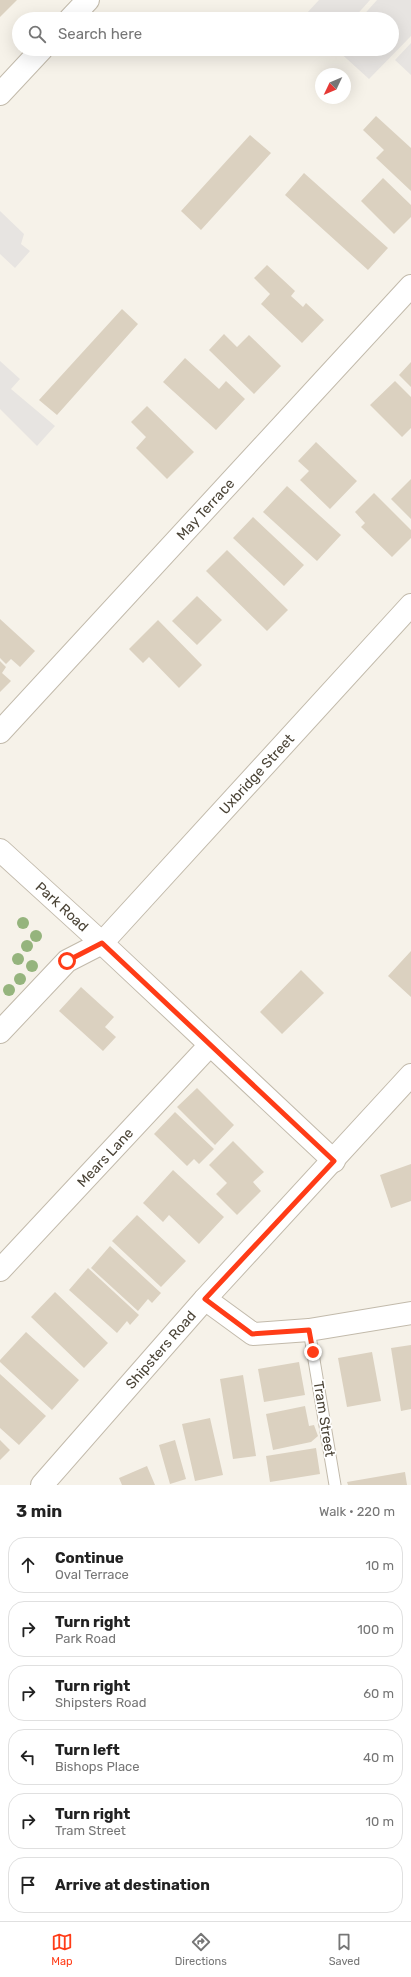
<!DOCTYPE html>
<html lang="en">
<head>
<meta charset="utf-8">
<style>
	:root { --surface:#fff; --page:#f2f2f2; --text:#222; --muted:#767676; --line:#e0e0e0; --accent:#ff3c17 }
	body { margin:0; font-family:Rubik,sans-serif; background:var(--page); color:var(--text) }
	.compass { position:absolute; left:315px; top:68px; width:36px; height:36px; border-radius:50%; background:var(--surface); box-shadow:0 4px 16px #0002; rotate:226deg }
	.stop { position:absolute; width:12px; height:12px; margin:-9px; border:3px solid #ff3c17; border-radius:50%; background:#fff }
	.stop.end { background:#ff3c17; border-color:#fff; box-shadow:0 1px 4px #0008 }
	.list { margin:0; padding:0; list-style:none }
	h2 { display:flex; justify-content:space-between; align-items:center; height:52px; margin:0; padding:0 16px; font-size:17px }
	h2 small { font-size:13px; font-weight:400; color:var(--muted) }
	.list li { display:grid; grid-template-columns:26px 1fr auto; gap:12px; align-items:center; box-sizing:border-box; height:56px; margin:0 8px 8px; padding:0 8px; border:1px solid var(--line); border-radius:16px }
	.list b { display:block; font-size:15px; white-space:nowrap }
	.list p { margin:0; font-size:13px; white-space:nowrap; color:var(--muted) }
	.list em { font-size:13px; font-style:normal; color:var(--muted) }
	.icon { flex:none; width:22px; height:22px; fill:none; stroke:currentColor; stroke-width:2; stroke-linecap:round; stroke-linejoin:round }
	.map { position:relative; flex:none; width:411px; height:1485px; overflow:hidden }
	.search { position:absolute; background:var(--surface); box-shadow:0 4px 16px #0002; left:12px; right:12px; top:12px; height:44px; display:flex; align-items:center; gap:10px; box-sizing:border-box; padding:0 14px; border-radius:22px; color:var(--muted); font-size:15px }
	.sheet { height:436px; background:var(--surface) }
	nav { display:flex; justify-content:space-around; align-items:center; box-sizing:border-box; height:56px; border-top:1px solid var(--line); background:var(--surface); font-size:11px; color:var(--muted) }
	nav a { display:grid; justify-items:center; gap:2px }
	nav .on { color:var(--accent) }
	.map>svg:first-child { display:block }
</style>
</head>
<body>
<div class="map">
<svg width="411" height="1485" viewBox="0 0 411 1485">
	<rect width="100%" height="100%" fill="#f6f2e9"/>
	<!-- parking -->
	<path fill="#e7e4e1" d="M319 0H370L353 19H311L306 14Z
		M377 0H411V36L369 79 336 49H392V19H360Z
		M411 43V75L395 60Z
		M0 211 24 234 21 244 30 251 15 268 0 254Z
		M0 361 20 379 11 389 55 426 37 446 0 409Z"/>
	<!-- building -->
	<path fill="#dbd1c0" d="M0 0H17L0 17Z
		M376 116 411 148V191L376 158 384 150 363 130Z
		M250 135 271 153 201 230 181 211Z
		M304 173 388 248 368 270 285 195Z
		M383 178 411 205V217L394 234 361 201Z
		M267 265 295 291 291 296 303 307 306 303 324 320 302 343 261 304 270 294 254 278Z
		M122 309 138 324 57 415 39 400Z
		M224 334 237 347 249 335 281 366 254 394 209 350Z
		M185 358 219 389 226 381 245 399 216 430 163 382Z
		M411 362V387L399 375Z
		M395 381 411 397V428L402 437 370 405Z
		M147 406 194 452 167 479 136 448 146 437 131 422Z
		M316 442 357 481 330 509 300 480 309 471 298 461Z
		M411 479V519L391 499Z
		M287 486 341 535 317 561 263 512Z
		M374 493 411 530V538L392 557 361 527 365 523 355 512Z
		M253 517 304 565 284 586 233 538Z
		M227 550 288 610 267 631 206 571Z
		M197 596 222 620 197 645 172 621Z
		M0 619 35 651 20 667 11 659 6 664 0 658Z
		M158 620 202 665 179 688 149 657 143 663 129 649Z
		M0 661 6 667 2 673 11 681 0 692Z
		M411 951V997L388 976Z
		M301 970 324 993 282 1034 260 1012Z
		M81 987 114 1017 105 1027 116 1037 103 1051 59 1011Z
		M197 1088 234 1125 215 1145 177 1107Z
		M175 1112 214 1149 199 1164 194 1159 187 1166 154 1134Z
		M233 1141 264 1172 253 1182 261 1191 237 1215 216 1194 227 1183 209 1165Z
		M411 1164V1201L391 1208 380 1175Z
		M173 1170 224 1217 199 1244 169 1215 163 1222 143 1203Z
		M137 1215 186 1261 161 1287 112 1241Z
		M110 1246 161 1293 152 1303 148 1299 138 1311 91 1268Z
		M88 1268 139 1315 130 1325 127 1321 117 1333 69 1290Z
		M55 1292 108 1343 84 1368 31 1317Z
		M26 1332 79 1380 52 1410 0 1362V1360Z
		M411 1345V1409L401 1411 391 1348Z
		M372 1352 381 1401 347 1407 338 1358Z
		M299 1362 305 1395 264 1402 258 1369Z
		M0 1374 46 1416 19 1445 0 1428Z
		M243 1375 256 1456 233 1459 220 1379Z
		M305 1406 309 1426 314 1425 318 1436 311 1442 273 1450 266 1414Z
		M210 1418 223 1475 195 1481 182 1424Z
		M0 1440 10 1450 0 1460Z
		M175 1440 186 1479 170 1484 159 1445Z
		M316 1448 320 1474 270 1482 266 1456Z
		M147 1466 155 1485H122L119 1478Z
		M405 1472 407 1485H348L347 1482Z"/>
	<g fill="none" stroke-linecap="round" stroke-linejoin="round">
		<defs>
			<path id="lane" d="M309 1330 335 1485"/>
			<g id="street">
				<path d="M70 19 88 0"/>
				<path d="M0 94 42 49"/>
				<path id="s1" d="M0 732 411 286"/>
				<path id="s2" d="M0 850 102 943 334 1161"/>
				<path id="s3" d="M0 1032 67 961 102 943 411 605"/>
				<path id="s4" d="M0 1270 210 1045"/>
				<path d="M205 1299 253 1334 309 1330 411 1313"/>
				<path id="s5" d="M42 1485 205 1299 411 1075"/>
			</g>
		</defs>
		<!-- lane casing -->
		<use href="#lane" stroke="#c2baab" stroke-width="13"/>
		<!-- street casing -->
		<use href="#street" stroke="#c2baab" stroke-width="24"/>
		<!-- lane -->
		<use href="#lane" stroke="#fff" stroke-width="11"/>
		<!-- street -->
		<use href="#street" stroke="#fff" stroke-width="22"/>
	</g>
	<!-- trees -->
	<g fill="#95b47d">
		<circle cx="23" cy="923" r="6"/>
		<circle cx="36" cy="936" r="6"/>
		<circle cx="27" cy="946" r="6"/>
		<circle cx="18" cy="959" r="6"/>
		<circle cx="32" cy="966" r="6"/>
		<circle cx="20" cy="979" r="6"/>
		<circle cx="9" cy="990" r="6"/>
	</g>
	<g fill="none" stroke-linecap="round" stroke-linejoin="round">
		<!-- route -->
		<path stroke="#ff3c17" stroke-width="5" d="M67 961 102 943 334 1161 205 1299 252 1334 309 1330 313 1352"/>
	</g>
	<g text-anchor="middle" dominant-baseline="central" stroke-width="3.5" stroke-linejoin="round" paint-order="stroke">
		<!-- street labels -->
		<g font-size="14" fill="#4a4336" stroke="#fff">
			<text stroke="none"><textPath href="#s1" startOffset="303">May Terrace</textPath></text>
			<text stroke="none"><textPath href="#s3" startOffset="366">Uxbridge Street</textPath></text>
			<text stroke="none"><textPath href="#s2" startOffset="84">Park Road</textPath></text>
			<text stroke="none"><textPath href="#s4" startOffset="154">Mears Lane</textPath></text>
			<text stroke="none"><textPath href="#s5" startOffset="180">Shipsters Road</textPath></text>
			<text transform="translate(324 1419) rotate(81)">Tram Street</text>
		</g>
	</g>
</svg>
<svg class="compass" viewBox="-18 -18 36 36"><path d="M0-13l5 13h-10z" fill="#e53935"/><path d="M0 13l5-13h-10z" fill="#767676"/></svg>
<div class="stop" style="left:67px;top:961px"></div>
<div class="stop end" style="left:313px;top:1352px"></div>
<div class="search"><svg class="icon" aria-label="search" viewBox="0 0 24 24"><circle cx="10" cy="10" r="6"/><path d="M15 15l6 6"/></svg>Search here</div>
</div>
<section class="sheet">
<h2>3 min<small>Walk · 220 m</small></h2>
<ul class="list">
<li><svg class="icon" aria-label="ahead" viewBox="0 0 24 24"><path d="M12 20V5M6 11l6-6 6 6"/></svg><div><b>Continue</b><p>Oval Terrace</p></div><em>10 m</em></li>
<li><svg class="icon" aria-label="right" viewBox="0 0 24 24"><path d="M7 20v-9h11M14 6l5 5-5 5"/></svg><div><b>Turn right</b><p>Park Road</p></div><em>100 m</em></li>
<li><svg class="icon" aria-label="right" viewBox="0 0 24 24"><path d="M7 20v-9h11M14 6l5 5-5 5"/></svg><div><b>Turn right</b><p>Shipsters Road</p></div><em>60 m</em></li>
<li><svg class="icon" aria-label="left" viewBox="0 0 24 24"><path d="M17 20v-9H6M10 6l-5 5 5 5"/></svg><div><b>Turn left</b><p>Bishops Place</p></div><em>40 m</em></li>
<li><svg class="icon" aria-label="right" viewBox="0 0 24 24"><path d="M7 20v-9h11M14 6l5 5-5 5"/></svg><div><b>Turn right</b><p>Tram Street</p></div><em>10 m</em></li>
<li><svg class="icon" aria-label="arrive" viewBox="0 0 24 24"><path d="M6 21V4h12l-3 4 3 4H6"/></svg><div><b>Arrive at destination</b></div></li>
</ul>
</section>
<nav>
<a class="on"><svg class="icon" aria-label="map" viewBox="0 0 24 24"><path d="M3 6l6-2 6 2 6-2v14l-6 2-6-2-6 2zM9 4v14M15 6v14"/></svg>Map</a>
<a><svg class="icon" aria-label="directions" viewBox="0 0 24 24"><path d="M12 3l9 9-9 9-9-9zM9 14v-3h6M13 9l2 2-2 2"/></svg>Directions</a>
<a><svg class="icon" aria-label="saved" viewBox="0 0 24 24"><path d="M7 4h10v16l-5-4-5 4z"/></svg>Saved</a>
</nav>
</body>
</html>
